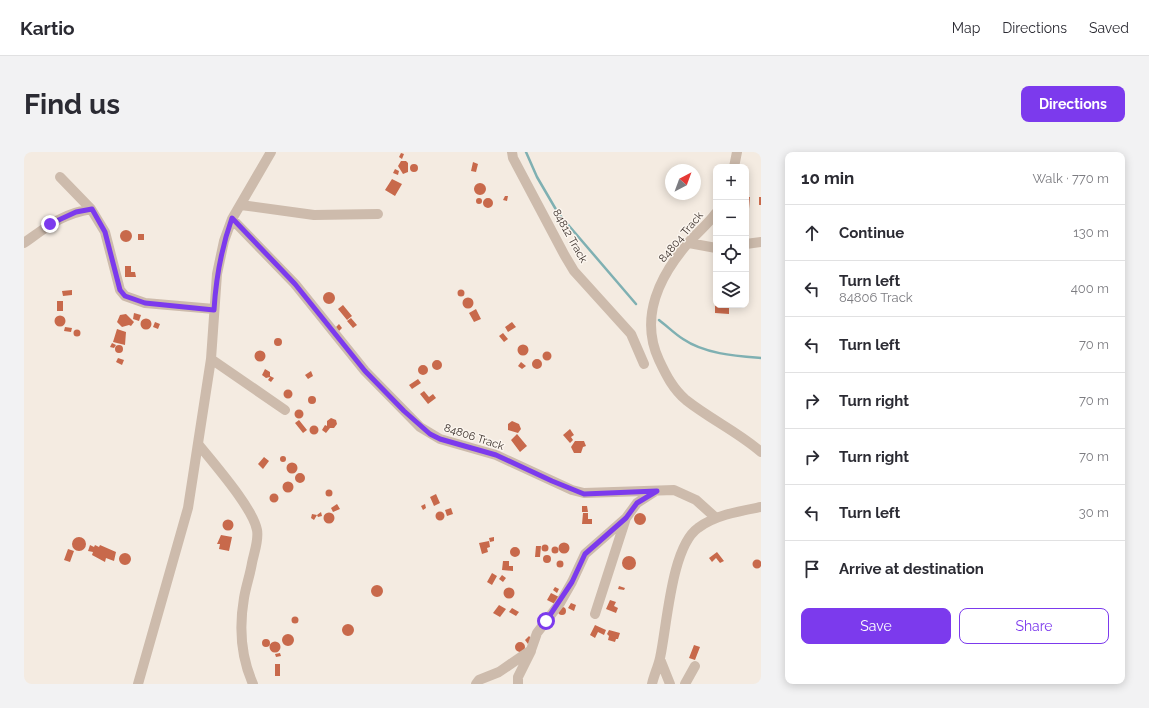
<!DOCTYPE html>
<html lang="en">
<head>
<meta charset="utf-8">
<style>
	:root { --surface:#fff; --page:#f2f2f3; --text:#2b2b33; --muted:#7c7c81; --line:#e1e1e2; --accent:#7c3aed }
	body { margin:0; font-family:Raleway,sans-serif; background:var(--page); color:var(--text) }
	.controls { position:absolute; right:12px; top:12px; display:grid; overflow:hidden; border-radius:8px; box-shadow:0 2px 10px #0003 }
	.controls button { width:36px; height:36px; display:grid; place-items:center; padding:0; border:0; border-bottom:1px solid var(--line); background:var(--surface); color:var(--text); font:20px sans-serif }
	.compass { position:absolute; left:641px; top:12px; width:36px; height:36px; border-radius:50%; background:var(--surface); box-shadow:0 2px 10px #0003; rotate:41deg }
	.stop { position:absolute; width:12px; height:12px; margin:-9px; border:3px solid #7c3aed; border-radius:50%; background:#fff }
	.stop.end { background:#7c3aed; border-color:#fff; box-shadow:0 1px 4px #0008 }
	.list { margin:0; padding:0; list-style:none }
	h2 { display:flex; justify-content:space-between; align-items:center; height:52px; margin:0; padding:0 16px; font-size:17px }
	h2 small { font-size:13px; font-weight:400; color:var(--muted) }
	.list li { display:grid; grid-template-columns:26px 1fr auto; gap:12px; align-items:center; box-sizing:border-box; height:56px; padding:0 16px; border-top:1px solid var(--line) }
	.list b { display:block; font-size:15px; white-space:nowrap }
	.list p { margin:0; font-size:13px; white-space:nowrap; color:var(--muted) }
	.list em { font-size:13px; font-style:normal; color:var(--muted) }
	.actions { display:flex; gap:8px; padding:12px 16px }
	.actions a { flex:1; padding:9px 0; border:1px solid var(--accent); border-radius:8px; text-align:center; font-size:14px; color:var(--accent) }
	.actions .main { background:var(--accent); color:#fff }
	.icon { flex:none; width:22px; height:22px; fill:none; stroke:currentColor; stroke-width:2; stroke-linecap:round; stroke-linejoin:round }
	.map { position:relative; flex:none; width:737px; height:532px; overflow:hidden; border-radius:8px }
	header { display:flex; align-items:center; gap:24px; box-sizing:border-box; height:56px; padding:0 20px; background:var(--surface); border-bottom:1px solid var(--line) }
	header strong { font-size:19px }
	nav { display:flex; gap:22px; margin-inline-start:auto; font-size:14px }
	.intro { display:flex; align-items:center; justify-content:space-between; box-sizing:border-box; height:96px; padding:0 24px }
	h1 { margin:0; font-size:28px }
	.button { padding:10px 18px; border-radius:8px; background:var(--accent); color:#fff; font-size:14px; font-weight:700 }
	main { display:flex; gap:24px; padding:0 24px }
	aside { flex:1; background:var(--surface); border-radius:8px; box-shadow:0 2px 10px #0003 }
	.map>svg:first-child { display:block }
</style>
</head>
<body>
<header>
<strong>Kartio</strong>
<nav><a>Map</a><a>Directions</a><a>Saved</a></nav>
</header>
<div class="intro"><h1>Find us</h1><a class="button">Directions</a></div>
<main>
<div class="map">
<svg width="737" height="532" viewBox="0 0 737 532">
	<rect width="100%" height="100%" fill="#f4ebe1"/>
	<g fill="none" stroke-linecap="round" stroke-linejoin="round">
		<!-- stream -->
		<path stroke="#7fb0b2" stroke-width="2.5" d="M502 0 513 25 534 61 612 152
			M635 168C643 174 651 182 659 187 681 202 712 204 737 206"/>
	</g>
	<!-- building -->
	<path fill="#c8694b" d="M377 1 380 2 378 7 375 5Z
		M377 9H382L384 11V20L379 22 374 14Z
		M449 10 454 12 452 20 447 19Z
		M386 16a4 4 0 1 1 8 0a4 4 0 1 1-8 0Z
		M371 17 375 19 374 23 369 21Z
		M368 27 378 32 371 44 361 38Z
		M450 37a6 6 0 1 1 12 0a6 6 0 1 1-12 0Z
		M481 44H484L483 49 479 48Z
		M722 45H726L725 57H722Z
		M735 45H737V53H735Z
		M452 49a3 3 0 1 1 6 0a3 3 0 1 1-6 0Z
		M459 51a5 5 0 1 1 10 0a5 5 0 1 1-10 0Z
		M96 84a6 6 0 1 1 12 0a6 6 0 1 1-12 0Z
		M114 82H120V88H114Z
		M101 114H107V120H111L112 125H101Z
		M433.5 141a3.5 3.5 0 1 1 7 0a3.5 3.5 0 1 1-7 0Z
		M48 138V143L39 144 38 139Z
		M299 146a6 6 0 1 1 12 0a6 6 0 1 1-12 0Z
		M438.5 151a5.5 5.5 0 1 1 11 0a5.5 5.5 0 1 1-11 0Z
		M33 149H39V159H33Z
		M319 153 328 164 323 168 314 157Z
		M691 153H705V162L691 161Z
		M452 157 457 167 450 170 445 161Z
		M110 161 117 163 115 169 109 167Z
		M102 162 110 170 107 174 105 173 98 175 93 170 96 163Z
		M30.5 169a5.5 5.5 0 1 1 11 0a5.5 5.5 0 1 1-11 0Z
		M327 166 333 173 329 176 323 169Z
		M116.5 172a5.5 5.5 0 1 1 11 0a5.5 5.5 0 1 1-11 0Z
		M131 170 136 172 134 177 129 175Z
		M488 170 492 175 484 180 481 175Z
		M315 172 318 176 315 179 312 175Z
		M41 175 48 176 47 180 40 179Z
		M93 177 102 180 101 193 89 190Z
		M49.5 181a3.5 3.5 0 1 1 7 0a3.5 3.5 0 1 1-7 0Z
		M479 181 484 187 480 190 475 184Z
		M250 190a4 4 0 1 1 8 0a4 4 0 1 1-8 0Z
		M88 191 92 193 90 196 86 195Z
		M493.5 198a5.5 5.5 0 1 1 11 0a5.5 5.5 0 1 1-11 0Z
		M91 197a4 4 0 1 1 8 0a4 4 0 1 1-8 0Z
		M230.5 204a5.5 5.5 0 1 1 11 0a5.5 5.5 0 1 1-11 0Z
		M518.5 204a4.5 4.5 0 1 1 9 0a4.5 4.5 0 1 1-9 0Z
		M94 206 100 208 98 213 92 210Z
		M508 212a5 5 0 1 1 10 0a5 5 0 1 1-10 0Z
		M408 213a5 5 0 1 1 10 0a5 5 0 1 1-10 0Z
		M497 210 502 214 498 217 494 214Z
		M394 218a5 5 0 1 1 10 0a5 5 0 1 1-10 0Z
		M241 217 246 220V224L250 226 247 230 244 228 246 225 242 226 238 223Z
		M287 219 289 224 284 227 281 223Z
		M394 227 397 231 388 237 385 233Z
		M259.5 242a4.5 4.5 0 1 1 9 0a4.5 4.5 0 1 1-9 0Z
		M400 239 405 245 409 242 412 246 404 252 396 242Z
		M284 248a4 4 0 1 1 8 0a4 4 0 1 1-8 0Z
		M270.5 262a4.5 4.5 0 1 1 9 0a4.5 4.5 0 1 1-9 0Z
		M307 266 312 268 313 272 310 276H306L302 281 298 278 301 273 303 274V269Z
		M275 268 283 278 279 281 271 271Z
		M488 269 495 272 497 277 494 281 484 278V272Z
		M285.5 278a4.5 4.5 0 1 1 9 0a4.5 4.5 0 1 1-9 0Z
		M546 277 550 283 547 285 549 288 546 291 539 283Z
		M493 282 503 294 496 300 487 288Z
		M551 289H560L562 294 559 295 557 301H550L547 295Z
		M256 307a3 3 0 1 1 6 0a3 3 0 1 1-6 0Z
		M240 305 245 309 239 317 234 312Z
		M262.5 316a5.5 5.5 0 1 1 11 0a5.5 5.5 0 1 1-11 0Z
		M271 326a5 5 0 1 1 10 0a5 5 0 1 1-10 0Z
		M258.5 335a5.5 5.5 0 1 1 11 0a5.5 5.5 0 1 1-11 0Z
		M301.5 341a3.5 3.5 0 1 1 7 0a3.5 3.5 0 1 1-7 0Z
		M245.5 346a4.5 4.5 0 1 1 9 0a4.5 4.5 0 1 1-9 0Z
		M412 342 416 351 410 354 406 345Z
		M313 352 316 357 309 360 307 356Z
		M401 352 402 356 399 358 397 354Z
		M558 354H563L564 360H558Z
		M427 356 429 362 423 364 421 358Z
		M411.5 364a4.5 4.5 0 1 1 9 0a4.5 4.5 0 1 1-9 0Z
		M297 360 298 364 294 365 293 363 290 368 287 366 288 362 293 363Z
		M299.5 366a5.5 5.5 0 1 1 11 0a5.5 5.5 0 1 1-11 0Z
		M610 367a6 6 0 1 1 12 0a6 6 0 1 1-12 0Z
		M559 361H564V367H568V372H558Z
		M198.5 373a5.5 5.5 0 1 1 11 0a5.5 5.5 0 1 1-11 0Z
		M197 383 208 385 205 399 195 397 196 392H193Z
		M48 392a7 7 0 1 1 14 0a7 7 0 1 1-14 0Z
		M470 385V389L466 390 465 386Z
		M465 389 466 395 463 396 464 400 458 402 455 391Z
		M534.5 396a5.5 5.5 0 1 1 11 0a5.5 5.5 0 1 1-11 0Z
		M517.5 396a3.5 3.5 0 1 1 7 0a3.5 3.5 0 1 1-7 0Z
		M66 393 70 395 71 393 75 395 76 393 92 400 90 409 82 406 81 410 68 403 69 400 64 399Z
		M512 394H517L516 405H511Z
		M527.5 398a3.5 3.5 0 1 1 7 0a3.5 3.5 0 1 1-7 0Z
		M486 400a5 5 0 1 1 10 0a5 5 0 1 1-10 0Z
		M44 397 50 399 46 410 40 408Z
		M693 400 700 409 696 411 692 406 688 410 685 406Z
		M95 407a6 6 0 1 1 12 0a6 6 0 1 1-12 0Z
		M519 407a4 4 0 1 1 8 0a4 4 0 1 1-8 0Z
		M598 411a7 7 0 1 1 14 0a7 7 0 1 1-14 0Z
		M728.5 412a4.5 4.5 0 1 1 9 0a4.5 4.5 0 1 1-9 0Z
		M532.5 412a3.5 3.5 0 1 1 7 0a3.5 3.5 0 1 1-7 0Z
		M479 409H485V414H489V419L478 418Z
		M468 421 473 424 468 433 463 430Z
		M478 423 482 426 479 430 475 427Z
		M347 439a6 6 0 1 1 12 0a6 6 0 1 1-12 0Z
		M595 434 601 436 600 438 594 437Z
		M531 435 535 437 533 441 529 438Z
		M479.5 441a5.5 5.5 0 1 1 11 0a5.5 5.5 0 1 1-11 0Z
		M527 441 535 445 531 452 523 448Z
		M586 448 592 450 590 454 594 456 592 461 582 457Z
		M547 451 552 453 550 459 544 456Z
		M475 453 482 457 476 465 469 461Z
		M534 459a4 4 0 1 1 8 0a4 4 0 1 1-8 0Z
		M488 456 495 460 492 464 485 460Z
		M267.5 468a3.5 3.5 0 1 1 7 0a3.5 3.5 0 1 1-7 0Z
		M318 478a6 6 0 1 1 12 0a6 6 0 1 1-12 0Z
		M571 473 582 478 580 483 574 480 571 486 566 483Z
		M585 478 596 481 594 487H592L591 490 584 488 585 484 583 482Z
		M258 488a6 6 0 1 1 12 0a6 6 0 1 1-12 0Z
		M505 484 508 487 504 492 501 488Z
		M238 491a4 4 0 1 1 8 0a4 4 0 1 1-8 0Z
		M245.5 495a5.5 5.5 0 1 1 11 0a5.5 5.5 0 1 1-11 0Z
		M491 495a5 5 0 1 1 10 0a5 5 0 1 1-10 0Z
		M670 493 676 495 671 508 665 506Z
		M256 501 257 504 252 505 251 502Z
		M251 512H256V524H251Z"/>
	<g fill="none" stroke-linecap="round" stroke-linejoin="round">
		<!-- minor -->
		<path stroke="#cdbbac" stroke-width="10" d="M488 0 489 6 541 104 550 119 607 182 620 212
			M710 15 713 0
			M36 25 67 57 81 80 96 138 101 144 121 151 190 157
			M217 53 290 63 354 62
			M692 61C684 72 674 80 665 90 636 123 615 165 635 208 642 223 649 237 662 248 686 267 714 280 737 300
			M208 67 271 132 341 219 396 275 416 287 472 303 548 338 560 341 650 338 672 348 692 366
			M0 91C24 74 38 62 67 57
			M665 91 692 96
			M722 92 737 90
			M187 207 261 258
			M175 293C190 312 229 356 233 378 235 388 230 401 228 411 226 423 222 434 220 446 215 475 217 505 229 532
			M571 462 602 366 613 351 630 340
			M636 507 646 532
			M114 532 164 356 187 207 193 122 200 89 208 67 247 0
			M452 532 455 528 475 520 507 498 513 481 536 451 548 430 561 402 602 366
			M494 532V525L507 499
			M628 532C630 523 634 515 636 506 643 475 647 395 674 376 691 363 716 359 737 355
			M661 532 671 514"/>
	</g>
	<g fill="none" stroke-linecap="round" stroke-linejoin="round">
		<!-- route -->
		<path stroke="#7c3aed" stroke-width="5" d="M26 72 52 60 68 57 81 80 96 138 101 144 121 151 190 158C192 125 197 97 208 66L271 132 341 219 380 259 406 282 416 287 472 303 528 329 560 342 633 339 613 351 602 366 561 402 548 430 522 469"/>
	</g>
	<g text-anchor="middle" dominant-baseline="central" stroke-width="3" stroke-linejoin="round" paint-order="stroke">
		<!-- street labels -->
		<g font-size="11" fill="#3b302b" stroke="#fbf5ee">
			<text transform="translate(546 84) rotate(61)">84812 Track</text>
			<text transform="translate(657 85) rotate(-50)">84804 Track</text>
			<text transform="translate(450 285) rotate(18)">84806 Track</text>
		</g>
	</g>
</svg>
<div class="controls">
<button>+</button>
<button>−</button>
<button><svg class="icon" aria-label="locate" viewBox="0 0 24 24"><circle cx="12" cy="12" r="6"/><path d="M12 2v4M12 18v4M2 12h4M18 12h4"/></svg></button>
<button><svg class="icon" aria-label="layers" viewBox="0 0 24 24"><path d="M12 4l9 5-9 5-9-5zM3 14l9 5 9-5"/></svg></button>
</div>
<svg class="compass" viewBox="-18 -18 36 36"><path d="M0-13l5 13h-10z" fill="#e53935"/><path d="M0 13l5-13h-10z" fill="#7c7c81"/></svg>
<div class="stop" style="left:522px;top:469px"></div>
<div class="stop end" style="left:26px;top:72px"></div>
</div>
<aside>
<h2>10 min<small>Walk · 770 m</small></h2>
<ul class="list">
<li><svg class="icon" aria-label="ahead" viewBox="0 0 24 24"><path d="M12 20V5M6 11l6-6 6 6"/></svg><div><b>Continue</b></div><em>130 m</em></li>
<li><svg class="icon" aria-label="left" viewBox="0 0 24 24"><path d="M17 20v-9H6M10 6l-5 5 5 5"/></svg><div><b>Turn left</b><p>84806 Track</p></div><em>400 m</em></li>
<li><svg class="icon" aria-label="left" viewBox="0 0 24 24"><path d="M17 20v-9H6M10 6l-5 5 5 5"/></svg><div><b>Turn left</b></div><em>70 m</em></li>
<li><svg class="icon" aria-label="right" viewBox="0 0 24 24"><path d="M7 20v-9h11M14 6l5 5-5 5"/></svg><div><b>Turn right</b></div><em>70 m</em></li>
<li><svg class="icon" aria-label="right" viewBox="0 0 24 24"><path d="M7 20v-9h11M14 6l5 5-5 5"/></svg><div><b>Turn right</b></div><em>70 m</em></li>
<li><svg class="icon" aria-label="left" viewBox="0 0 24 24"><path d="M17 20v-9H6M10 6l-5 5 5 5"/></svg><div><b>Turn left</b></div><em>30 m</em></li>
<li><svg class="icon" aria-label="arrive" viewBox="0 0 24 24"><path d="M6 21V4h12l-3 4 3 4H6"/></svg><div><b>Arrive at destination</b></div></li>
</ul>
<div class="actions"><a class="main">Save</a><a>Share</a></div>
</aside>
</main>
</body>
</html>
